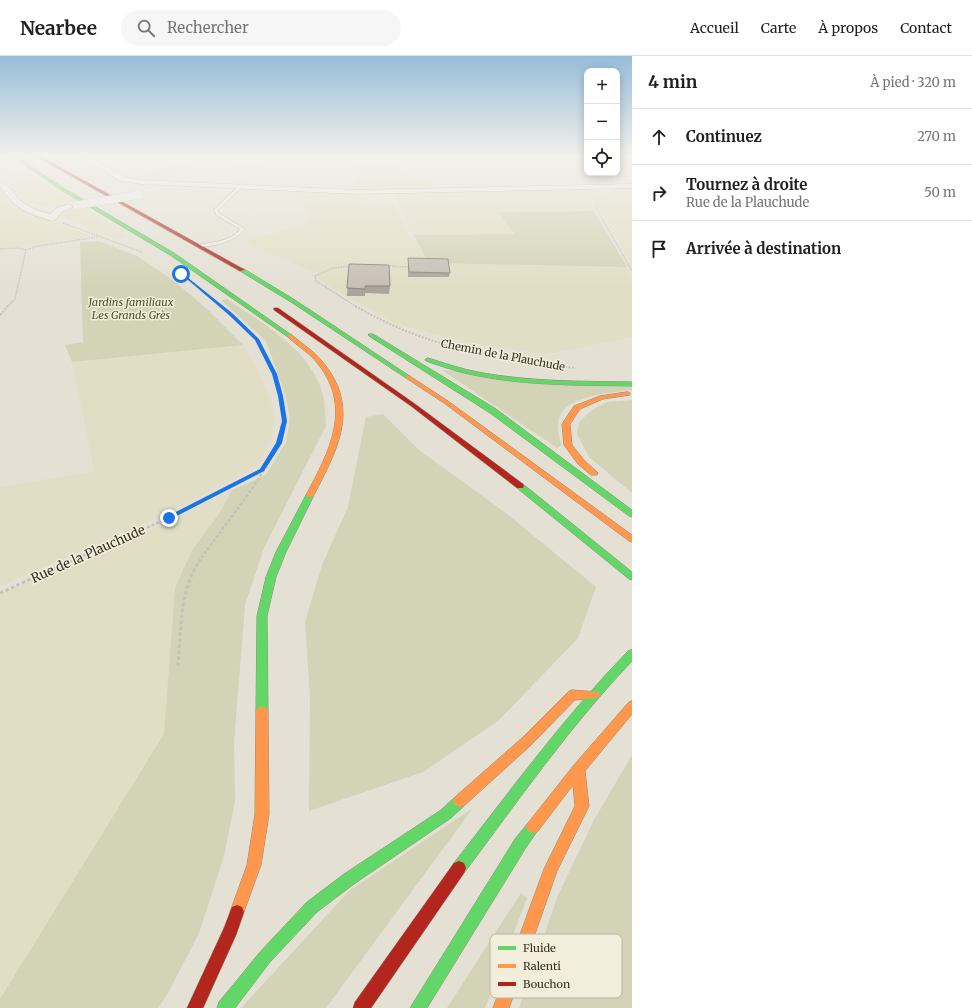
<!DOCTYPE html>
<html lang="fr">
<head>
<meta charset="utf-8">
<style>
	:root { --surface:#fff; --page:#f6f6f6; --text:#202124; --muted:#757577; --line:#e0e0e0 }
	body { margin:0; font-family:Merriweather,serif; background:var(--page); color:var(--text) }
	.controls { position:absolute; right:12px; top:12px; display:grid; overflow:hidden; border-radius:8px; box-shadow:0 2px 10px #0003 }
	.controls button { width:36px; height:36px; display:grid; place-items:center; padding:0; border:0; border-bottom:1px solid var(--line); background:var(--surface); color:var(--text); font:20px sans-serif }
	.stop { position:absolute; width:12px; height:12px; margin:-9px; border:3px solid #1a73e8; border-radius:50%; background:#fff }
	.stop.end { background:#1a73e8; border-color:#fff; box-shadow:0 1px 4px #0008 }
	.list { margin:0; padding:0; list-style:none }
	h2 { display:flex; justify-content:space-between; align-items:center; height:52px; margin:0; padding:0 16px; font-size:17px }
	h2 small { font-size:13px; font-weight:400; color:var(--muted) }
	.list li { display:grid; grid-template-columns:26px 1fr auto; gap:12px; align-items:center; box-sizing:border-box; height:56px; padding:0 16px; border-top:1px solid var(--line) }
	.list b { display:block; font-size:15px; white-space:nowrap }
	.list p { margin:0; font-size:13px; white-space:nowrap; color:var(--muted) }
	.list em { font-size:13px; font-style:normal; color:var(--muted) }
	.icon { flex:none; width:22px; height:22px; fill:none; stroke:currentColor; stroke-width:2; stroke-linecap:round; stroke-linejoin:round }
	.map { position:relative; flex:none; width:632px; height:952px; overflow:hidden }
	header { display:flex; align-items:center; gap:24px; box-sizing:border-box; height:56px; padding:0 20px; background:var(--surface); border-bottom:1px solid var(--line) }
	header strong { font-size:19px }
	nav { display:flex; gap:22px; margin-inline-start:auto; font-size:14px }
	.search { width:280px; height:36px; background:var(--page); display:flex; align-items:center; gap:10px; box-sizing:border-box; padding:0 14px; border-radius:22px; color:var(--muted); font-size:15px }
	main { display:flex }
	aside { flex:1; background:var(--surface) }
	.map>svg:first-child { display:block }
</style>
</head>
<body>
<header>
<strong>Nearbee</strong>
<div class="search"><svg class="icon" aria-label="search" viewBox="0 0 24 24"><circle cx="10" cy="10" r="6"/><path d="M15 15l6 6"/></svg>Rechercher</div>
<nav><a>Accueil</a><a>Carte</a><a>À propos</a><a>Contact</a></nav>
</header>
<main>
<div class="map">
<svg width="632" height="952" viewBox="0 0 632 952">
	<rect width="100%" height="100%" fill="#e4e0d3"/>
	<!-- farmland -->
	<path fill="#e2dec5" d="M88 99H300L258 116 202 108 160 124 138 121 164 110 144 108 108 111Z
		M324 99H373L443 134 356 135 357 118Z
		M617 99H632V115L624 125 605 117H617Z
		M0 108 30 123 0 126Z
		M39 124 76 145 52 149H34L23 146 14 130 16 128Z
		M610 131 591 146 594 155 499 156 515 178 414 179 394 136Z
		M619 131H632V211L620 187 596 150 598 143Z
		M0 133 8 147 16 152 90 179 81 182 0 193Z
		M290 133 361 137 364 147 393 146 411 184H416L428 207 627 211 632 222V281L548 298 471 287 396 268 333 233 318 221 317 217 244 186 307 167 309 154Z
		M83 151 132 181 117 183 68 164 63 159 69 155Z
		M243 289 255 307 273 351 272 381 258 410 169 457 0 530V431L94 415 72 306Z
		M232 434 219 458 192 494 175 532 164 678 0 943V539L167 466Z"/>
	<!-- green -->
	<path fill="#d2d3b7" d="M594 155 627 211 428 207 414 179 515 178 498 156Z
		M99 185 137 200 174 225 207 253 243 289 72 306 65 289 83 286 80 186Z
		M227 243C260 266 301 288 318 325 325 339 325 355 326 370L264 492 245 549 234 686 235 745 224 800 199 877 168 937 158 952H0V943L164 678 175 532 192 494 219 458 232 434 266 419 286 386 290 362 285 338 266 285 221 244Z
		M442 314 632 331V334C611 337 561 339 558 367 557 374 560 383 561 389L557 392Z
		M632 344V437L589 401 577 378 579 366 592 354 607 346Z
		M383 358 419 394 507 458 596 531 578 582 498 665 423 716 309 755 310 640 305 566 322 509 348 451 366 361Z
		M632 699V952H519L558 839 594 764Z
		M473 752 326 952H241L349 835Z
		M521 837 527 842 485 952H447Z"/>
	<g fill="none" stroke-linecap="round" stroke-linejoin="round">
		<defs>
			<path id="lane" d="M241 128 244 129 218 154 219 157 245 173C235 186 213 191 197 191V189C212 186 231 186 240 173L216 159 214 154Z"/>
			<path id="street" d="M78 99H86L125 121 141 124 357 134 632 128V132L357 138 141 128 120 125Z
				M0 126C11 129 13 138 21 145 29 152 40 155 50 158L56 152 69 148 73 151 62 156 55 164 52 165 36 160 23 154 13 147 0 131Z"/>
			<path id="fast" d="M11 99H15L60 130 174 197 293 280 288 281 170 199 58 132Z
				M240 213H244L295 244 411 321 410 322H406L291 246 240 215Z
				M369 278H373L496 353 632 454V461L629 460 490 357 369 280Z
				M428 302C445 307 461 313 478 316 529 326 581 325 632 326V330C581 329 529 330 479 320 461 317 443 311 426 305L425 304Z
				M517 428H523L632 516V524L629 523 517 432 516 430Z
				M310 436 314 439 286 496 276 521 267 560 268 655 266 658 262 660 258 658 256 655 257 560 266 521 276 496 306 439Z
				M632 594V605C570 670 518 745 464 817L459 819 454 817 452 812 454 807C510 735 564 661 628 595Z
				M460 739 465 741 467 745 465 749 451 762 354 828 317 856 270 906 235 952H217L219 946 260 896 307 846 344 818 441 754 455 741Z
				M533 765 538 767 540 771 525 793 427 952H410L515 783 528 767Z"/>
			<path id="slow" d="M288 279H292C302 288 314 295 322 305 361 352 338 392 314 439L310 442 306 439C329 396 353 352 318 308 310 297 297 290 288 281Z
				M408 319 448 345 632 479V486L629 485 444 347 406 322V320Z
				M628 336 630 337V339L603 343 580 353 570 368 572 389 584 404 598 417 597 419H591L578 408 564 389 562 368 574 350 600 340Z
				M572 634 598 636 600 639 598 642 575 644 530 690 465 749 460 751 455 749 453 745 455 741 522 682 568 636Z
				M632 645V658L585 715 589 750 557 815 509 952H493L544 813 575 750 573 729 538 775 533 777 528 775 526 771 528 767 574 709 628 647Z
				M262 650 266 652 268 655 269 758 261 809 242 861 237 863 232 861 230 856 247 809 255 758 256 655 258 652Z"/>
			<path id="jam" d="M34 99H38L245 214 240 215Z
				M274 252H278L415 348 523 428 524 430 523 432H517L411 350 274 254Z
				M459 805 464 807 466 812 464 817 371 952H353L355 946 454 807Z
				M237 849 242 851 244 856 236 879 203 952H187L224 872 232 851Z"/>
		</defs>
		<!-- lane casing -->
		<use href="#lane" stroke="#aaa59b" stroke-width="1"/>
		<!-- street casing -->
		<use href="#street" stroke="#aaa59b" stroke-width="1"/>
		<!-- fast casing -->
		<use href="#fast" stroke="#908b82" stroke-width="1"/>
		<!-- slow casing -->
		<use href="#slow" stroke="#908b82" stroke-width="1"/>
		<!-- jam casing -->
		<use href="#jam" stroke="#908b82" stroke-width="1"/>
		<!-- path-far4 -->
		<path stroke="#c6c2ba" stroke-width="1" stroke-dasharray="1 1" stroke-linecap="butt" d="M0 105 5 107
			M15 126 30 124
			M599 141C592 152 598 155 603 165"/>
		<!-- path-far3 -->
		<path stroke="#c6c2ba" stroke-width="1.5" stroke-dasharray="1.5 1" stroke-linecap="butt" d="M603 164 632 215
			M63 167 142 196
			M0 193 19 192 26 194 38 190 98 181
			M352 210 333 212 315 220 316 225 357 251
			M387 210 410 211
			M217 247 222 251
			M7 251 15 243 26 194"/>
		<!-- path-far2 -->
		<path stroke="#c6c2ba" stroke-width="2" stroke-dasharray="2 1.5" stroke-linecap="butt" d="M221 250C231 260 250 274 257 285 273 307 281 337 285 364
			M355 250C427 291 494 304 576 312
			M0 259 8 250"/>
		<!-- path-far1 -->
		<path stroke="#c6c2ba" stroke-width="2.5" stroke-dasharray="3 2" stroke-linecap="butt" d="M60 510 169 462 262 414
			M196 510C216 479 286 397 285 363"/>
		<!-- path -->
		<path stroke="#c6c2ba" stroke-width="3" stroke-dasharray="3.5 2.5" stroke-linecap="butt" d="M0 537 62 509
			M178 610C181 577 179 538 197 509"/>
		<!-- lane -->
		<use href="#lane" fill="#edebe4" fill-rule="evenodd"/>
		<!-- street -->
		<use href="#street" fill="#edebe4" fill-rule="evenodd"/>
		<!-- fast -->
		<use href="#fast" fill="#63d668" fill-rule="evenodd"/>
		<!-- slow -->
		<use href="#slow" fill="#ff974d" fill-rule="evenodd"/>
		<!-- jam -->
		<use href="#jam" fill="#b3261e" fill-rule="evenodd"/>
		<defs>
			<path id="street-bridge" d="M78 149 138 139"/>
		</defs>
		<!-- street-bridge casing -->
		<use href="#street-bridge" stroke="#aaa59b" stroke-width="8" stroke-linecap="butt"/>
		<!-- street-bridge -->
		<use href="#street-bridge" stroke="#edebe4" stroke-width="8"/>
	</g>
	<!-- wall -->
	<path fill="#aca49b" d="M408 202 450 217 449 221H408Z
		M349 208 390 230 389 238 365 237V240H347Z"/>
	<!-- building -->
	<path fill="#c8bfb4" stroke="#8c867e" d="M408 202 448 203 450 217 409 216Z
		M349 208 389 209 390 230H365V233L347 232Z"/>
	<!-- sky -->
	<linearGradient id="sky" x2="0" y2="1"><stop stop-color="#96bdd9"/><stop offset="0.43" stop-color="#f3f1eb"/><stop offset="1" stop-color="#f3f1eb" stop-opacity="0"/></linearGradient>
	<rect width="632" height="232" fill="url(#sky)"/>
	<!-- route -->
	<path fill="#1a73e8" d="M180 217H182L232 257 259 283 277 318 283 340 287 365 282 387 264 415 169 464 166 462V461L260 413 276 387 282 365 278 340 272 318 255 284 229 259Z"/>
	<g text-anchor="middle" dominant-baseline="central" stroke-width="3" stroke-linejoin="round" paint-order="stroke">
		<!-- far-park labels -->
		<g font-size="11" font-style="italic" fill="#48542b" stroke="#f3eddb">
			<text x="131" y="246">Jardins familiaux<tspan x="131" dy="13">Les Grands Grès</tspan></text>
		</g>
		<!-- far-street labels -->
		<g font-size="11" fill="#392f23" stroke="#f3eddb">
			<text transform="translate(503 299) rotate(11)">Chemin de la Plauchude</text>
		</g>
		<!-- street labels -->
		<g font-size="13" fill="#392f23" stroke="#f3eddb">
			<text transform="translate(88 498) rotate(-24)">Rue de la Plauchude</text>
		</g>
	</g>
	<!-- legend -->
	<rect x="490" y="878" width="132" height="64" rx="6" fill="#f3eddb" stroke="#bbb4a4" stroke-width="1"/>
	<rect x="498" y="890" width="18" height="4" fill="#63d668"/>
	<rect x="498" y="908" width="18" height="4" fill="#ff974d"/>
	<rect x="498" y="926" width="18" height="4" fill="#b3261e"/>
	<g font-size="11" fill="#392f23">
		<text x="523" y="896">Fluide</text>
		<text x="523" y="914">Ralenti</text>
		<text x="523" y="932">Bouchon</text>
	</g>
</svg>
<div class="controls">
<button>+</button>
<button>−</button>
<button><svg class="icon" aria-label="locate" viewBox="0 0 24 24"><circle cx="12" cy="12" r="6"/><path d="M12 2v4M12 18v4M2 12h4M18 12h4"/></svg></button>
</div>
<div class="stop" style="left:181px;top:218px"></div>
<div class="stop end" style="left:169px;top:462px"></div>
</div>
<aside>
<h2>4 min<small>À pied · 320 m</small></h2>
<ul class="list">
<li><svg class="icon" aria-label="ahead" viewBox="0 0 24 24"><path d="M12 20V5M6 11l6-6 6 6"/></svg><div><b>Continuez</b></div><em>270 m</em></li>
<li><svg class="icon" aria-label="right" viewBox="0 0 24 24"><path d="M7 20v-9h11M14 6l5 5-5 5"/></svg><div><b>Tournez à droite</b><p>Rue de la Plauchude</p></div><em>50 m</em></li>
<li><svg class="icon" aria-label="arrive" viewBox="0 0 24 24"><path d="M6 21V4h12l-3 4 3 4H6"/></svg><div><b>Arrivée à destination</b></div></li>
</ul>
</aside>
</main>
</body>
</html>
